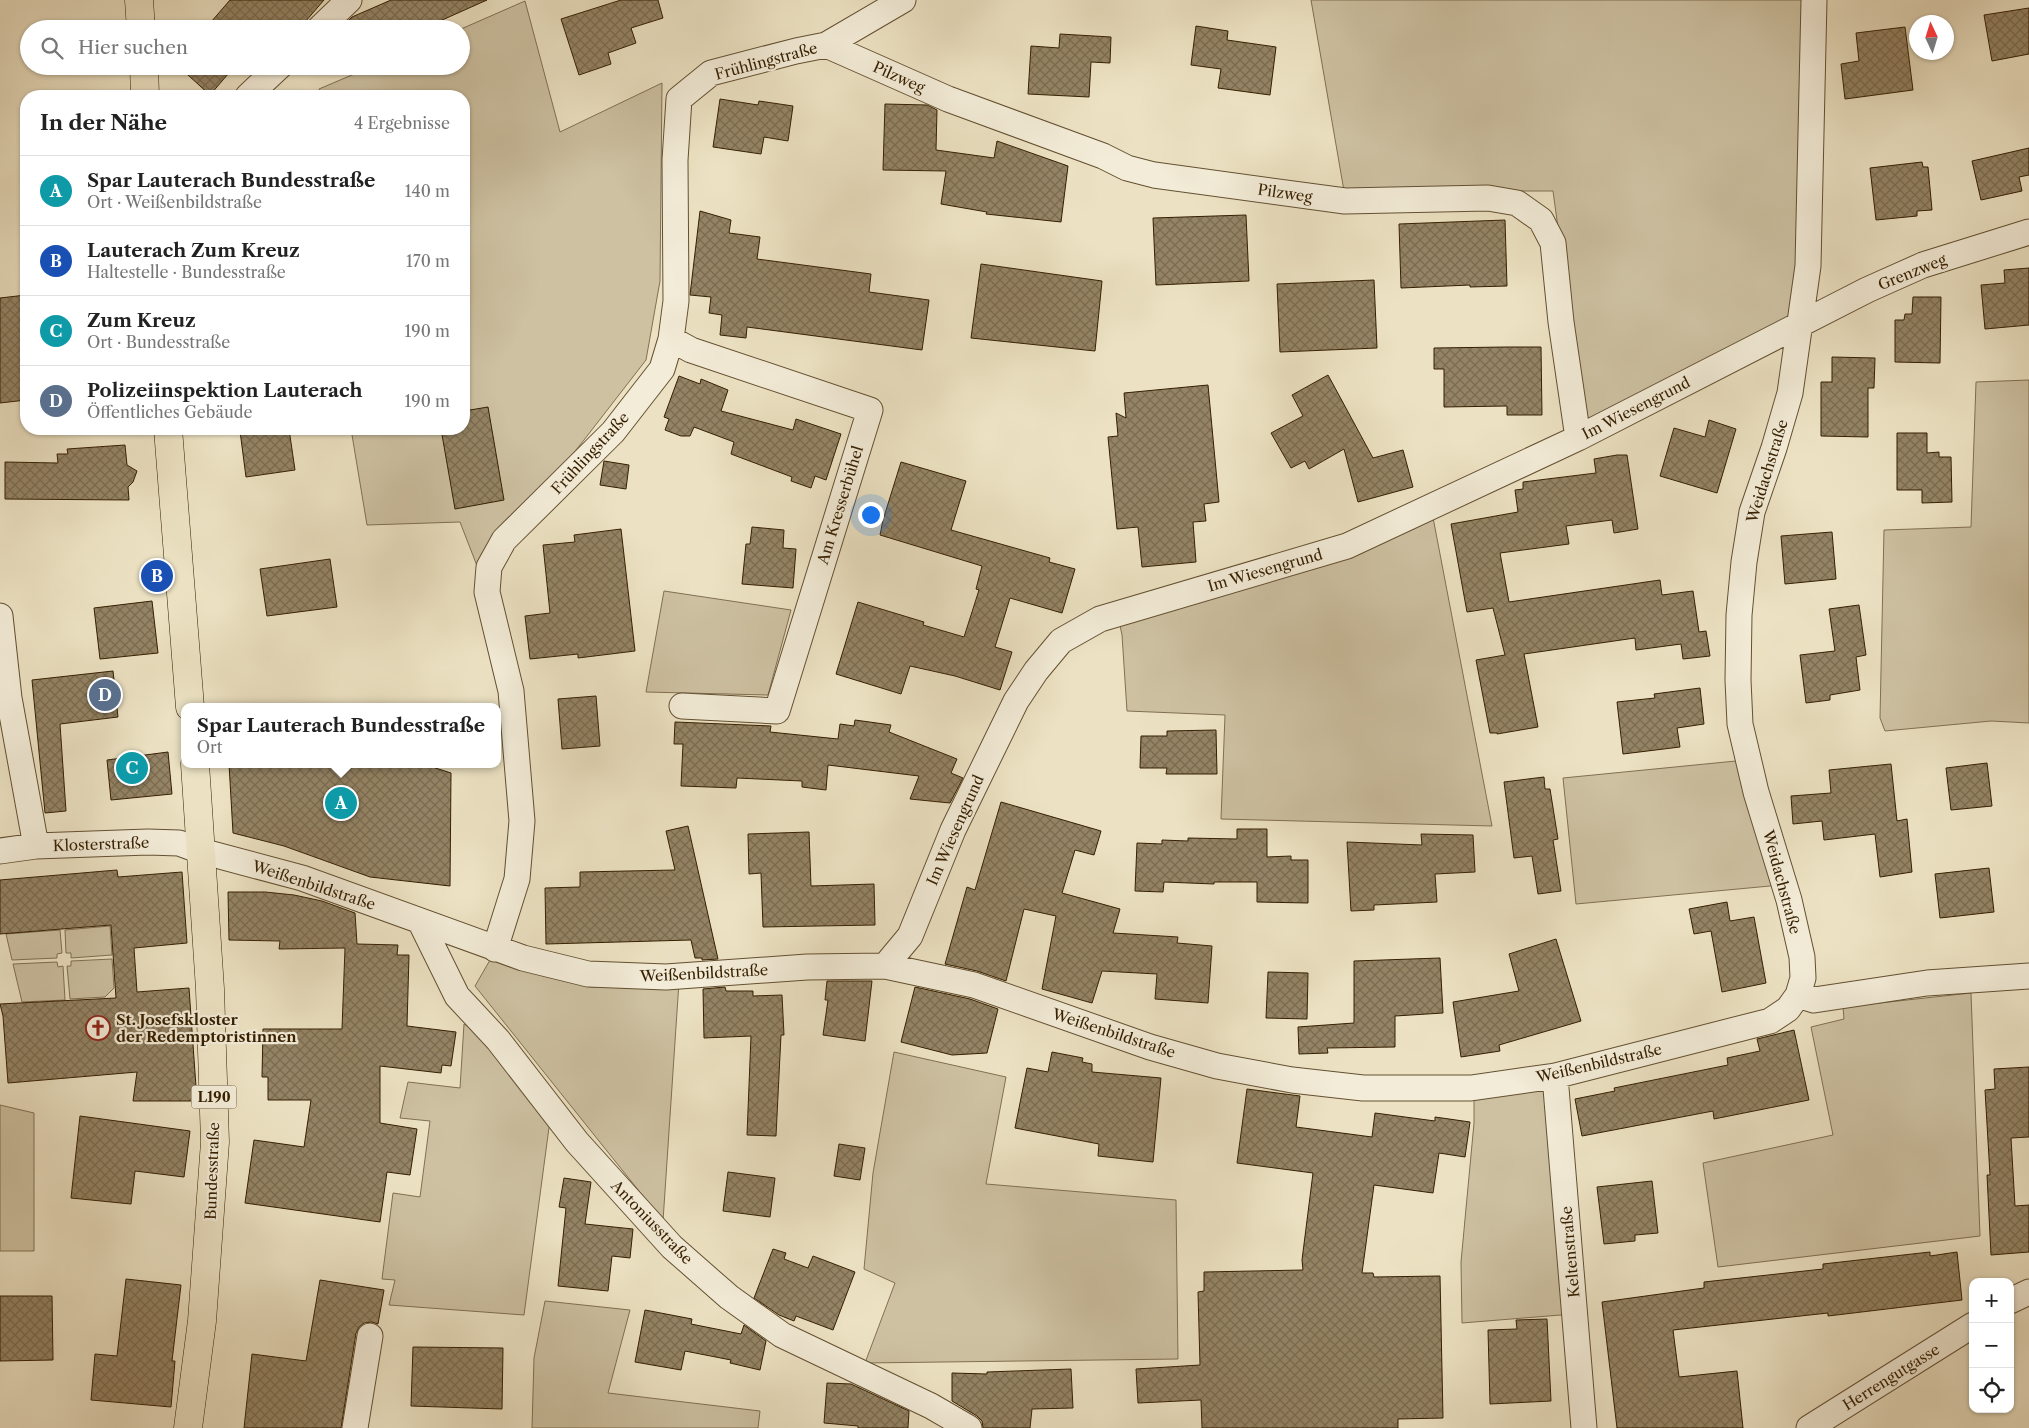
<!DOCTYPE html>
<html lang="de">
<head>
<meta charset="utf-8">
<style>
	:root { --surface:#fff; --page:#f6f6f6; --text:#222; --muted:#767676; --line:#e0e0e0; --accent:#8f2418 }
	body { margin:0; font-family:"Libre Caslon Text",serif; background:var(--page); color:var(--text) }
	.controls { position:absolute; right:15px; bottom:15px; display:grid; overflow:hidden; border-radius:10px; box-shadow:0 1px 4px #0004 }
	.controls button { width:45px; height:45px; display:grid; place-items:center; padding:0; border:0; border-bottom:1px solid var(--line); background:var(--surface); color:var(--text); font:25px sans-serif }
	.compass { position:absolute; left:1909px; top:15px; width:45px; height:45px; border-radius:50%; background:var(--surface); box-shadow:0 1px 4px #0004; rotate:356deg }
	.you { position:absolute; left:870px; top:514px; width:18px; height:18px; margin:-12px; border:4px solid #fff; border-radius:50%; background:#1a73e8; box-shadow:0 0 0 8px #1a73e833 }
	.badge { display:grid; place-items:center; width:32px; height:32px; border-radius:50%; background:var(--accent); color:#fff; font-size:16px; font-weight:700 }
	.pin { position:absolute; translate:-50% -50%; border:2px solid #fff; box-shadow:0 1px 5px #0006 }
	.popup { position:absolute; left:181px; top:703px; width:320px; height:65px; box-sizing:border-box; display:grid; place-content:center; border-radius:10px; background:var(--surface); filter:drop-shadow(0 1px 4px #0005); font-size:16px; white-space:nowrap; color:var(--muted) }
	.popup b { font-size:19px; color:var(--text) }
	.popup::after { content:''; position:absolute; left:50%; top:100%; margin-left:-10px; border:10px solid transparent; border-top-color:var(--surface) }
	.list { margin:0; padding:0; list-style:none }
	h2 { display:flex; justify-content:space-between; align-items:center; height:65px; margin:0; padding:0 20px; font-size:21px }
	h2 small { font-size:16px; font-weight:400; color:var(--muted) }
	.list li { display:grid; grid-template-columns:32px 1fr auto; gap:15px; align-items:center; box-sizing:border-box; height:70px; padding:0 20px; border-top:1px solid var(--line) }
	.list b { display:block; font-size:19px; white-space:nowrap }
	.list p { margin:0; font-size:16px; white-space:nowrap; color:var(--muted) }
	.list em { font-size:16px; font-style:normal; color:var(--muted) }
	.icon { flex:none; width:28px; height:28px; fill:none; stroke:currentColor; stroke-width:2; stroke-linecap:round; stroke-linejoin:round }
	.map { position:relative; flex:none; width:2029px; height:1428px; overflow:hidden }
	.search { position:absolute; background:var(--surface); box-shadow:0 1px 4px #0004; left:20px; top:20px; width:450px; height:55px; display:flex; align-items:center; gap:12px; box-sizing:border-box; padding:0 18px; border-radius:28px; color:var(--muted); font-size:19px }
	.panel { position:absolute; background:var(--surface); box-shadow:0 1px 4px #0004; left:20px; top:90px; width:450px; height:345px; border-radius:20px }
	.map>svg:first-child { display:block }
</style>
</head>
<body>
<div class="map">
<svg width="2029" height="1428" viewBox="0 0 2029 1428">
	<defs>
		<pattern id="building-cross-hatch" width="8" height="8" patternUnits="userSpaceOnUse" patternTransform="scale(1.25)"><rect width="8" height="8" fill="#948465"/><path d="M0 0l8 8M0 8l8-8" fill="none" stroke="#7a6b51"/></pattern>
	</defs>
	<rect width="100%" height="100%" fill="#ece2c3"/>
	<filter id="stains"><feTurbulence type="fractalNoise" baseFrequency=".004" numOctaves="4"/><feColorMatrix values="0 0 0 0 .2 0 0 0 0 .09 0 0 0 0 .02 0 0 0 .5 -.17"/></filter>
	<radialGradient id="worn" r=".72"><stop offset=".6" stop-color="#630" stop-opacity="0"/><stop offset="1" stop-color="#630" stop-opacity=".3"/></radialGradient>
	<!-- grass -->
	<path fill="#cdc1a2" stroke="#817051" d="M1311 0H1806L1798 322 1585 427 1553 191H1344Z
		M525 1 560 132 662 83 660 281 646 360 584 440 479 571 460 522 367 525 351 429H464V96H322L319 89 373 66H461V29Z
		M2029 380V723L1991 721 1885 731 1880 718 1884 530 1971 527 1976 382Z
		M1431 507 1492 826 1221 819 1225 715 1127 711 1122 635 1118 616Z
		M664 591 791 610 768 695 646 692Z
		M1746 760 1781 885 1576 904 1563 778Z
		M110 926 112 955 71 958V953H66L65 930Z
		M60 930 62 953 57 954V958L12 960 6 934Z
		M112 959 114 988 105 997 70 999 67 966H71V961Z
		M490 960 592 987 679 982 663 1221 475 986Z
		M57 962 58 967 63 966 65 1000 22 1002 13 964Z
		M1971 993 1980 1236 1718 1267 1703 1163 1833 1135 1811 1027 1844 1019 1843 1007Z
		M464 1024 487 1040 550 1120 524 1315 389 1305 395 1280 382 1279 393 1193 420 1197 430 1121 400 1118 408 1082 460 1088Z
		M894 1052 1006 1077 986 1184 1176 1200 1178 1359 865 1363 895 1283 864 1269 873 1173Z
		M1554 1079 1573 1314 1462 1323 1461 1262 1474 1123V1090Z
		M0 1105 34 1113V1251H0Z
		M545 1301 630 1310 608 1393 760 1411 758 1428H532L534 1358Z"/>
	<!-- building -->
	<path fill="url(#building-cross-hatch)" stroke="#351f00" d="M230 0H324L299 29H205Z
		M391 0H487L422 29H340L352 17Z
		M621 0H658L663 18 631 28 636 43 608 53 611 64 579 75 561 19Z
		M2029 8V54L1992 61 1984 15Z
		M1196 26 1228 31 1227 40 1276 47 1270 95 1218 88 1221 69 1191 65Z
		M1905 27 1913 90 1845 99 1841 64 1859 61 1856 33Z
		M1060 34 1111 37 1110 63 1091 62 1089 97 1028 94 1031 46 1059 48Z
		M178 66H235L210 95Z
		M720 99 758 105 759 101 793 106 788 141 764 137 761 154 713 147Z
		M885 104 927 105 937 110 936 150 994 158 997 141 1068 166 1061 222 986 214 987 212 941 204 946 171 883 170Z
		M2029 148V175L2019 177 2022 191 1981 200 1972 161Z
		M1922 162 1923 167H1928L1932 210 1917 211V216L1876 220 1870 168Z
		M700 211 731 220 729 233 760 237 757 259 871 274 869 292 929 300 922 350 747 327 746 338 720 335 722 315 709 313 711 297 690 295Z
		M1246 215 1249 281 1156 285 1153 218Z
		M1505 220 1507 286 1470 287V285L1401 288 1399 224Z
		M981 264 1102 281 1095 351 971 338Z
		M2029 268V325L1985 329 1981 285 2005 283 2004 270Z
		M1374 280 1377 348 1280 352 1277 284Z
		M26 295V400L0 403V298Z
		M1913 297H1941L1940 363 1895 362V320H1904L1905 314H1912Z
		M1506 347H1541L1542 415H1507V406L1444 407V369H1434V348Z
		M1832 357 1875 358 1874 388H1868V437L1821 436V382H1832Z
		M1328 375 1373 458 1403 450 1413 487 1358 502 1344 449 1309 469 1305 461 1291 468 1271 433 1303 416 1292 395Z
		M679 376 700 384 701 379 728 390 721 411 793 430 796 419 841 434 826 480 815 476 811 488 791 481 792 477 731 454 734 442 694 427 690 436H681L665 430 669 419 664 417Z
		M1208 385 1219 502 1204 504 1206 521 1193 522 1196 562 1142 567 1138 527 1117 529 1108 437 1118 436 1116 413 1126 418 1124 393Z
		M488 407 504 500 455 509 441 429H464V411Z
		M1709 420 1736 429 1717 493 1660 476 1674 428 1705 437Z
		M253 429H289L295 470 246 477 240 431Z
		M1897 433H1927V453L1939 452V457H1951L1952 502 1922 503V490H1897Z
		M125 445 127 465 137 471 133 482 128 487 129 500 5 499V462L58 463 57 454H68L67 449Z
		M1617 455H1627L1638 529 1614 533 1612 520 1566 526 1569 544 1500 553 1509 602 1660 580 1662 595 1693 591 1699 632 1706 631 1710 656 1683 659 1681 644 1636 650 1635 638 1524 654 1538 727 1497 734V733H1490L1476 660 1505 655 1493 608 1467 612 1451 524 1518 512 1515 490 1523 489V482L1596 473 1594 459Z
		M604 461 629 465 626 489 600 485Z
		M901 462 966 481 951 530 1050 558 1049 562 1075 569 1062 613 1010 598 995 647 1012 652 1000 690 955 676 910 666 901 694 836 674 858 602 924 622 923 625 964 637 979 590 976 589 982 566 880 535 883 520Z
		M752 527 784 530 783 548 796 549 793 588 742 584 746 544H750Z
		M621 529 635 651 578 658V654L530 659 525 616 550 613 543 545 575 542 574 535Z
		M1832 532 1836 579 1785 584 1781 536Z
		M330 559 337 607 267 616 260 569Z
		M152 601 158 653 100 659 94 608Z
		M1859 605 1866 655 1856 657 1860 690 1830 695V700L1806 703 1800 655 1835 651 1829 609Z
		M113 671 118 717 60 724 66 811 45 813 32 680Z
		M1700 688 1704 724 1677 728 1680 747 1623 754 1617 702 1655 698 1654 694Z
		M596 696 600 746 562 749 558 699Z
		M855 720 891 725 889 732 957 759 951 773 963 778 950 803 910 799 919 776 828 765 826 790 802 787V781L737 778 736 788 681 786 683 744H674L675 722 771 726 770 732 838 739 840 724 854 726Z
		M1216 730 1217 774H1166L1167 768H1140L1141 736H1167V731Z
		M168 752 172 794 111 800 107 760Z
		M1987 763 1992 806 1951 810 1946 768Z
		M229 764H423L451 773 450 886 370 877 284 846 233 833Z
		M1891 764 1897 821 1907 819 1912 872 1880 877 1875 834 1824 840 1822 821 1793 824 1791 796 1831 793 1829 770Z
		M1544 777 1545 789H1550L1558 839 1553 840 1561 891 1538 894 1532 856 1514 858 1504 782Z
		M1001 802 1101 831 1094 855 1075 850 1062 893 1120 909 1113 933 1178 937 1177 943 1212 946 1208 1003 1155 999 1157 974 1102 971 1092 1003 1042 989 1056 916 1024 909 1006 981 977 971 945 964 967 887 975 890Z
		M688 826 718 959 702 960V958H695L691 940 546 944 545 888 580 887V872L675 870 666 831Z
		M1237 829H1267V857L1291 856V860H1308V903L1257 902V882H1214V884L1164 882 1163 892 1135 891 1137 843 1162 844V840L1188 841V838L1237 839Z
		M809 832 811 886 874 884 875 925 763 927 761 873 749 874 748 834Z
		M1421 834 1473 835 1475 872 1435 874 1437 902 1374 905V910L1351 911 1347 842 1422 845Z
		M1989 868 1994 912 1940 918 1935 874Z
		M117 870 118 877 182 872 187 943 134 948 137 992 189 988 197 1101H133L137 1072 8 1083 3 1016 0 1004 116 998 111 925 0 934V880Z
		M228 892H265L294 895 322 901 355 913 357 944 398 945 397 955H409L407 1026 456 1032 451 1066 442 1065 441 1073 380 1066V1123L417 1129 410 1175 387 1172 380 1222 245 1203 254 1140 304 1147 311 1100H268V1077H262L263 1029H342L345 948 279 949 280 941 229 940Z
		M1727 902 1730 921 1754 917 1766 983 1722 992 1711 931 1694 934 1689 909Z
		M1556 939 1581 1021 1499 1045 1500 1051 1461 1057 1453 1002 1519 991 1509 954Z
		M1440 958 1443 1013 1395 1016V1047L1327 1048 1328 1053 1299 1054 1298 1027 1354 1023V961Z
		M1268 972 1308 973 1307 1019 1266 1018Z
		M827 981H872L865 1041 823 1035 828 1000H825Z
		M725 987 726 991H753V996L782 995 784 1035H781L776 1136 747 1135 751 1036 704 1038 703 989Z
		M915 987 970 999 998 1009 987 1053 952 1055 901 1042Z
		M1794 1030 1809 1100 1714 1119 1713 1111 1582 1136 1575 1099 1615 1091 1614 1088 1728 1065 1727 1058 1760 1051 1757 1039Z
		M1052 1052 1083 1058 1082 1062 1092 1064V1072L1161 1078 1153 1162 1098 1156 1099 1144 1015 1128 1027 1068 1048 1072Z
		M2029 1067V1137L2011 1138 2015 1206 2029 1205V1252L1991 1255 1987 1175H1990L1985 1090 1995 1089 1994 1069Z
		M1247 1089 1300 1096 1296 1127 1372 1137 1375 1113 1435 1121V1117L1470 1122 1465 1157 1439 1153 1433 1193 1374 1185 1362 1273H1373L1374 1277 1440 1276 1443 1418 1398 1419V1428H1202L1201 1400 1138 1403 1136 1369 1200 1365 1198 1292 1204 1291V1272L1303 1270 1302 1260 1313 1173 1237 1163Z
		M80 1116 190 1131 184 1177 135 1171 131 1204 71 1198Z
		M839 1144 865 1148 860 1180 834 1176Z
		M728 1172 775 1178 770 1217 723 1211Z
		M564 1178 591 1182 585 1224 633 1229 630 1258 612 1256 608 1291 558 1286 566 1208 559 1207Z
		M1652 1181 1658 1233 1635 1235V1241L1604 1244 1597 1187Z
		M773 1249 786 1253 784 1259 808 1268 813 1256 855 1272 833 1330 796 1316 794 1321 779 1315 754 1298Z
		M1930 1252V1256L1957 1252 1962 1300 1828 1316V1313L1673 1330 1679 1377 1737 1371 1743 1428H1617L1602 1302 1704 1288V1282L1823 1269V1264Z
		M126 1279 181 1285 172 1361H175L171 1407 91 1400 95 1354 117 1356Z
		M320 1280 384 1290 378 1324 372 1322 364 1323 359 1327 356 1333 341 1428H244L252 1354 306 1361Z
		M0 1296H52L53 1360 0 1361Z
		M645 1310 692 1319 691 1324 741 1334 744 1325 766 1341 760 1370 730 1363 731 1360 685 1351 681 1370 635 1362Z
		M1547 1319 1551 1401 1490 1404 1488 1330 1517 1329 1516 1320Z
		M413 1347 503 1348 502 1409 411 1406Z
		M1071 1369 1073 1408 1032 1409 1030 1428H983L982 1421 977 1416 952 1401V1373L987 1374V1372Z
		M827 1383 851 1384 909 1411 908 1428H858V1426L824 1423Z"/>
	<g fill="none" stroke-linecap="round" stroke-linejoin="round">
		<defs>
			<path id="street" d="M319 29 349 0
				M826 45 948 99 1103 156 1127 168 1154 175 1345 201 1488 198 1517 203 1541 220 1553 243 1561 322 1578 438
				M248 96 280 66
				M671 339 691 350 870 410 777 711 682 706
				M0 616 9 698 36 846
				M0 851 36 846 148 842 179 843 201 851 302 878 523 958 588 974 666 977 807 967 885 966 974 985 1150 1047 1217 1066 1292 1080 1363 1088H1471L1555 1076 1770 1021 1788 1009 1798 995 1814 1000 1927 983 2029 976
				M420 921 457 996 498 1040 577 1142 672 1247 729 1297 782 1335 931 1406 969 1428
				M495 949 517 879 522 821 511 691 487 592 489 567 504 540 613 432 662 369 671 339 676 301 675 160 679 99 711 73 796 51 826 45 903 0
				M885 966 910 936 953 830 1016 701 1036 671 1061 641 1100 619 1347 546 1578 438 1867 290 1923 265 2029 232
				M1798 995 1803 978 1802 957 1789 900 1756 792 1740 724 1738 680 1739 615 1744 562 1752 512 1774 448 1790 393 1808 266 1814 0
				M1555 1076 1584 1428
				M2010 1301 2029 1292
				M355 1428 370 1336
				M1809 1428 1973 1325"/>
			<path id="primary" d="M139 0 141 29
				M144 66 145 96
				M168 429 190 707
				M188 1428 202 1321 215 1142 210 989 195 764"/>
		</defs>
		<!-- street casing -->
		<use href="#street" stroke="#635031" stroke-width="27"/>
		<!-- primary casing -->
		<use href="#primary" stroke="#351f00" stroke-width="29"/>
		<!-- street -->
		<use href="#street" stroke="#f3ecd8" stroke-width="25"/>
		<!-- primary -->
		<use href="#primary" stroke="#ece2c3" stroke-width="28"/>
	</g>
	<!-- icons -->
	<defs>
		<symbol id="church-ring" viewBox="-11 -11 22 22"><circle r="9.5" fill="#f3ecd8" stroke="#8f2418" stroke-width="1.5"/><path d="M-1.2-6h2.4v3.5h3.3v2.4h-3.3V6h-2.4V-.1h-3.3v-2.4h3.3Z" fill="#8f2418"/></symbol>
	</defs>
	<g fill-rule="evenodd">
		<use href="#church-ring" x="84" y="1014" width="28" height="28"/>
	</g>
	<g text-anchor="middle" dominant-baseline="central" stroke-width="4.5" stroke-linejoin="round" paint-order="stroke">
		<!-- shield labels -->
		<rect fill="#f3ecd8" stroke="#6e5c41" stroke-width="1" x="191.5" y="1085.5" width="45" height="23" rx="4"/>
		<g font-size="14" font-weight="bold" fill="#351f00">
			<text x="214" y="1097">L190</text>
		</g>
		<!-- street labels -->
		<g font-size="15" fill="#351f00" stroke="#f3ecd8">
			<text transform="translate(766 61) rotate(-15)">Frühlingstraße</text>
			<text transform="translate(899 77) rotate(24)">Pilzweg</text>
			<text transform="translate(1285 193) rotate(8)">Pilzweg</text>
			<text transform="translate(1912 272) rotate(-22)">Grenzweg</text>
			<text transform="translate(1636 408) rotate(-27)">Im Wiesengrund</text>
			<text transform="translate(590 453) rotate(-47)">Frühlingstraße</text>
			<text transform="translate(1767 471) rotate(-73)">Weidachstraße</text>
			<text transform="translate(840 505) rotate(-73)">Am Kresserbühel</text>
			<text transform="translate(1265 570) rotate(-16)">Im Wiesengrund</text>
			<text transform="translate(955 830) rotate(-66)">Im Wiesengrund</text>
			<text transform="translate(101 844) rotate(-2)">Klosterstraße</text>
			<text transform="translate(1782 882) rotate(75)">Weidachstraße</text>
			<text transform="translate(314 885) rotate(18)">Weißenbildstraße</text>
			<text transform="translate(704 973) rotate(-3)">Weißenbildstraße</text>
			<text transform="translate(1114 1033) rotate(18)">Weißenbildstraße</text>
			<text transform="translate(1599 1063) rotate(-13)">Weißenbildstraße</text>
			<text transform="translate(212 1171) rotate(-88)">Bundesstraße</text>
			<text transform="translate(652 1222) rotate(46)">Antoniusstraße</text>
			<text transform="translate(1570 1252) rotate(-95)">Keltenstraße</text>
			<text transform="translate(1891 1377) rotate(-32)">Herrengutgasse</text>
		</g>
		<!-- poi labels -->
		<g font-size="15" font-weight="bold" fill="#351f00" stroke="#f3ecd8" text-anchor="start">
			<text x="116" y="1019">St. Josefskloster<tspan x="116" dy="17">der Redemptoristinnen</tspan></text>
		</g>
	</g>
	<rect width="100%" height="100%" filter="url(#stains)"/>
	<rect width="100%" height="100%" fill="url(#worn)"/>
</svg>
<div class="controls">
<button>+</button>
<button>−</button>
<button><svg class="icon" aria-label="locate" viewBox="0 0 24 24"><circle cx="12" cy="12" r="6"/><path d="M12 2v4M12 18v4M2 12h4M18 12h4"/></svg></button>
</div>
<svg class="compass" viewBox="-18 -18 36 36"><path d="M0-13l5 13h-10z" fill="#e53935"/><path d="M0 13l5-13h-10z" fill="#767676"/></svg>
<div class="you"></div>
<div class="pin badge" style="left:341px;top:803px;background:#0f9aa8">A</div>
<div class="popup"><b>Spar Lauterach Bundesstraße</b>Ort</div>
<div class="pin badge" style="left:157px;top:576px;background:#1a4fb4">B</div>
<div class="pin badge" style="left:132px;top:768px;background:#0f9aa8">C</div>
<div class="pin badge" style="left:105px;top:695px;background:#5c6f8a">D</div>
<div class="search"><svg class="icon" aria-label="search" viewBox="0 0 24 24"><circle cx="10" cy="10" r="6"/><path d="M15 15l6 6"/></svg>Hier suchen</div>
<section class="panel">
<h2>In der Nähe<small>4 Ergebnisse</small></h2>
<ul class="list">
<li><span class="badge" style="background:#0f9aa8">A</span><div><b>Spar Lauterach Bundesstraße</b><p>Ort · Weißenbildstraße</p></div><em>140 m</em></li>
<li><span class="badge" style="background:#1a4fb4">B</span><div><b>Lauterach Zum Kreuz</b><p>Haltestelle · Bundesstraße</p></div><em>170 m</em></li>
<li><span class="badge" style="background:#0f9aa8">C</span><div><b>Zum Kreuz</b><p>Ort · Bundesstraße</p></div><em>190 m</em></li>
<li><span class="badge" style="background:#5c6f8a">D</span><div><b>Polizeiinspektion Lauterach</b><p>Öffentliches Gebäude</p></div><em>190 m</em></li>
</ul>
</section>
</div>
</body>
</html>
